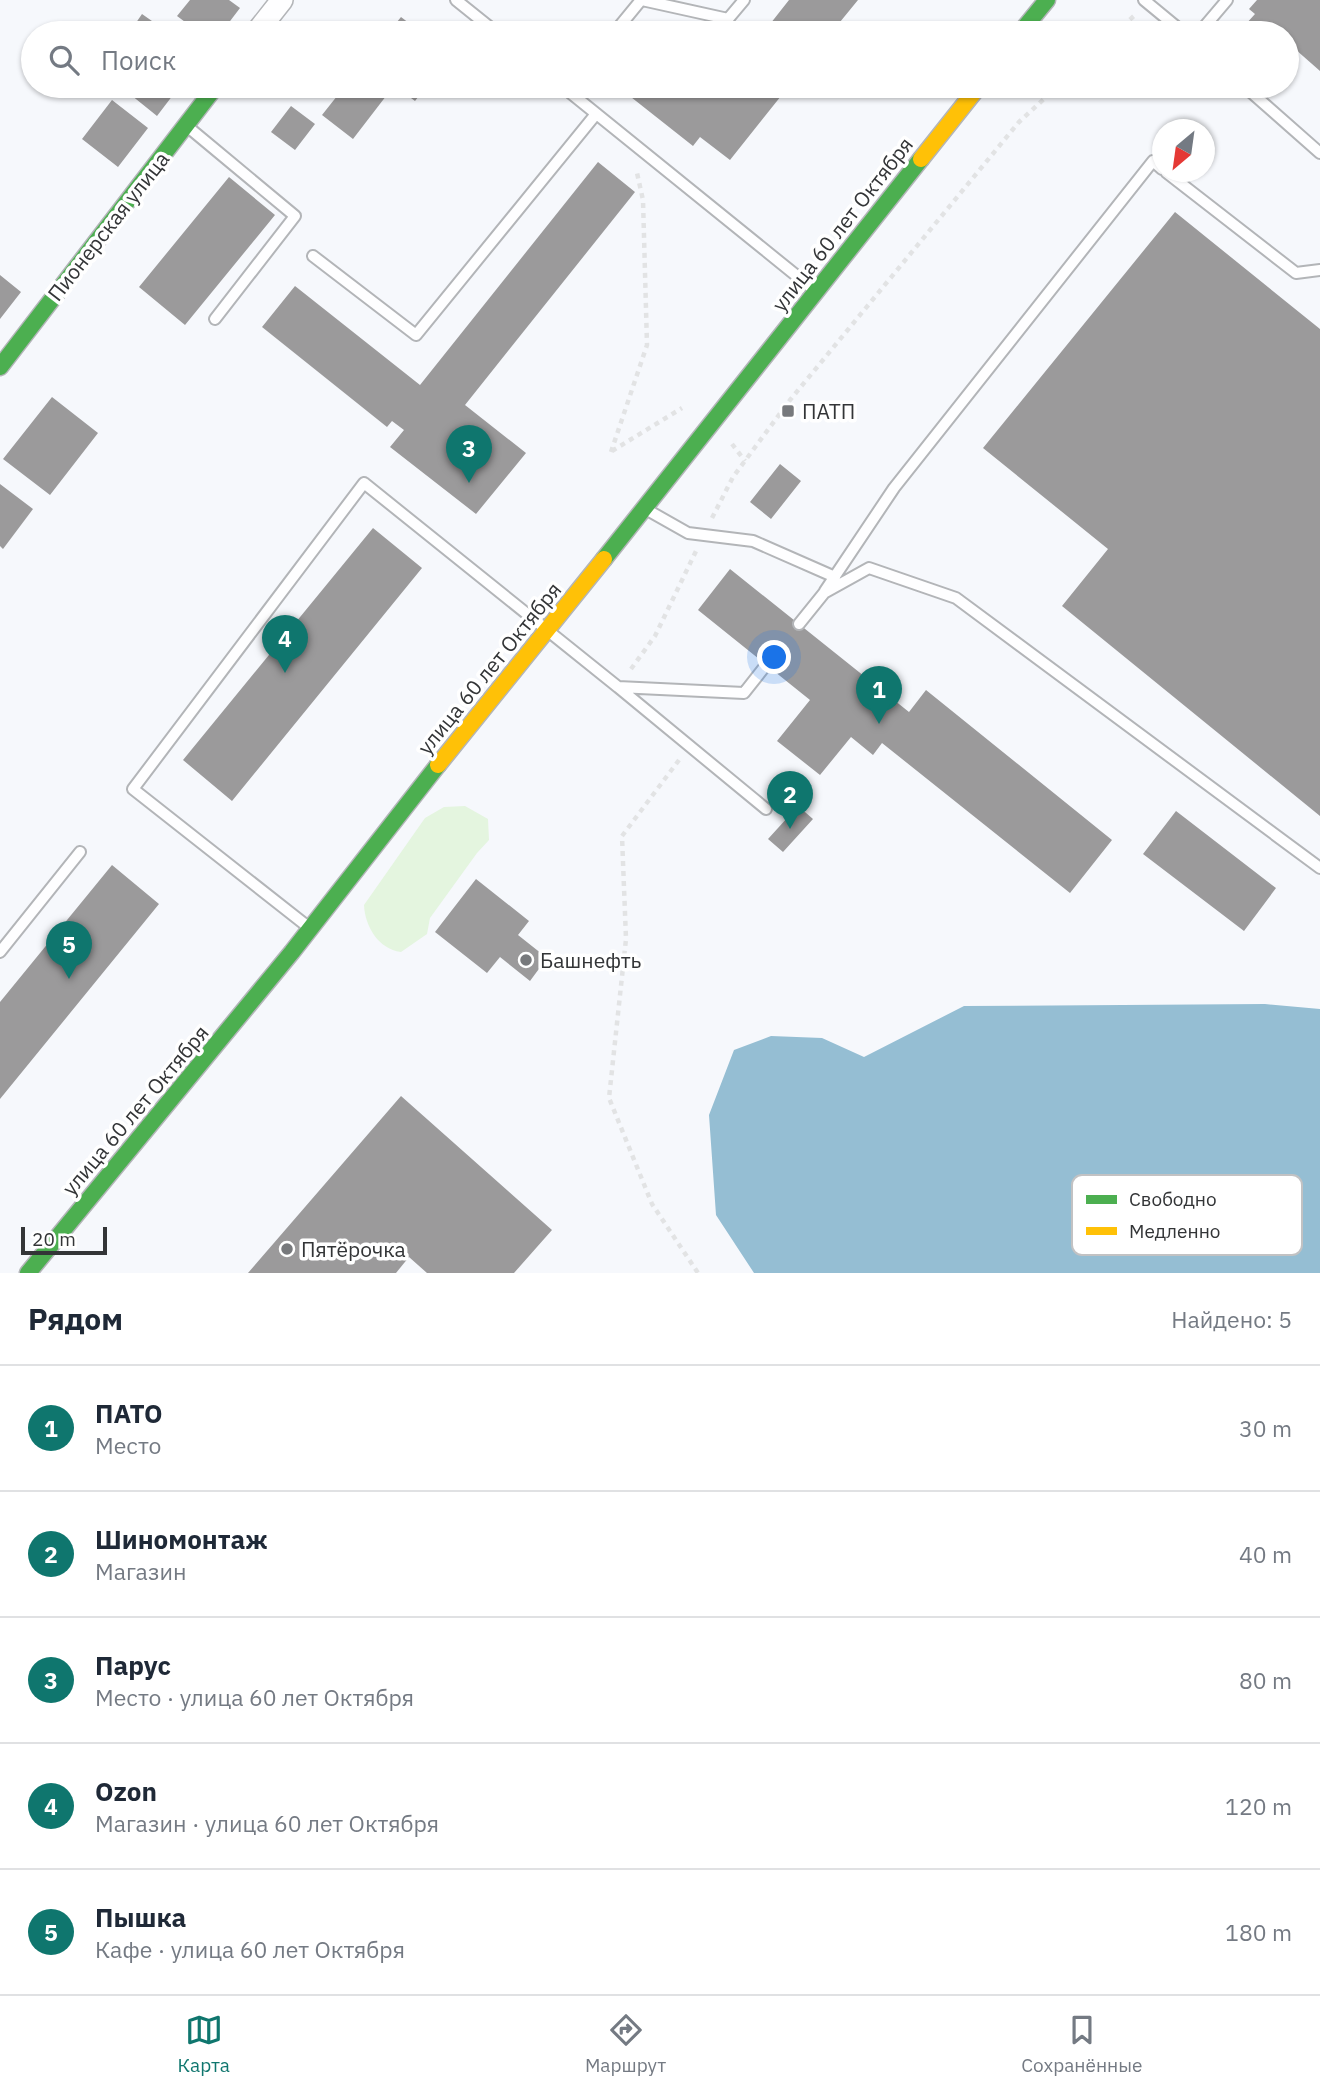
<!DOCTYPE html>
<html lang="ru">
<head>
<meta charset="utf-8">
<style>
	:root { --surface:#fff; --page:#f2f2f3; --text:#1f2937; --muted:#747a83; --line:#e0e1e3; --accent:#0f766e }
	body { margin:0; font-family:"IBM Plex Sans",sans-serif; background:var(--page); color:var(--text) }
	.compass { position:absolute; left:1152px; top:119px; width:63px; height:63px; border-radius:50%; background:var(--surface); box-shadow:0 2px 5px #0004; rotate:209deg }
	.scale { position:absolute; left:21px; bottom:18px; width:86px; box-sizing:border-box; padding-left:7px; border:4px solid #333537; border-top:0; font-size:19px; line-height:24px; white-space:nowrap; color:#333537; -webkit-text-stroke:5px #fff; paint-order:stroke }
	.you { position:absolute; left:775px; top:658px; width:24px; height:24px; margin:-18px; border:5px solid #fff; border-radius:50%; background:#1a73e8; box-shadow:0 0 0 10px #1a73e833 }
	.badge { display:grid; place-items:center; width:46px; height:46px; border-radius:50%; background:var(--accent); color:#fff; font-size:23px; font-weight:700 }
	.pin { position:absolute; translate:-50% -58px; filter:drop-shadow(0 2px 4px #0008) }
	.pin::after { content:''; position:absolute; top:37px; width:24px; height:21px; background:inherit; clip-path:polygon(0 0,100% 0,50% 100%) }
	.list { margin:0; padding:0; list-style:none }
	h2 { display:flex; justify-content:space-between; align-items:center; height:91px; margin:0; padding:0 28px; font-size:30px }
	h2 small { font-size:23px; font-weight:400; color:var(--muted) }
	.list li { display:grid; grid-template-columns:46px 1fr auto; gap:21px; align-items:center; box-sizing:border-box; height:126px; padding:0 28px; border-top:2px solid var(--line) }
	.list b { display:block; font-size:26px; white-space:nowrap }
	.list p { margin:0; font-size:23px; white-space:nowrap; color:var(--muted) }
	.list em { font-size:23px; font-style:normal; color:var(--muted) }
	.icon { flex:none; width:38px; height:38px; fill:none; stroke:currentColor; stroke-width:2; stroke-linecap:round; stroke-linejoin:round }
	.map { position:relative; flex:none; width:1320px; height:1273px; overflow:hidden }
	.search { position:absolute; background:var(--surface); box-shadow:0 2px 5px #0004; left:21px; right:21px; top:21px; height:77px; display:flex; align-items:center; gap:18px; box-sizing:border-box; padding:0 24px; border-radius:38px; color:var(--muted); font-size:26px }
	.sheet { height:721px; background:var(--surface) }
	nav { display:flex; justify-content:space-around; align-items:center; box-sizing:border-box; height:98px; border-top:2px solid var(--line); background:var(--surface); font-size:19px; color:var(--muted) }
	nav a { display:grid; justify-items:center; gap:4px }
	nav .on { color:var(--accent) }
	.map>svg:first-child { display:block }
</style>
</head>
<body>
<div class="map">
<svg width="1320" height="1273" viewBox="0 0 1320 1273">
	<rect width="100%" height="100%" fill="#f6f8fc"/>
	<!-- green -->
	<path fill="#e4f5df" d="M465 806 488 819 489 840 477 853 430 918 427 934 401 952C378 949 365 926 364 905L425 818 444 807Z"/>
	<!-- water -->
	<path fill="#95bed3" d="M1265 1004 1320 1009V1273H754L716 1215 709 1115 734 1050 771 1036 822 1038 864 1057 964 1006Z"/>
	<!-- building -->
	<path fill="#9b9a9b" d="M190 0H229L240 8 221 33H200L177 16Z
		M789 0H858L831 33H763Z
		M1257 0H1320V71L1287 42V33H1255L1245 25 1255 14 1249 9Z
		M142 14 169 33H129Z
		M401 17 422 33H388Z
		M130 86H161L173 95 157 116 126 91Z
		M166 86H181L176 93Z
		M345 86 393 87 353 139 322 115Z
		M395 86H427L415 101Z
		M617 86 721 87 789 86 730 160 700 137 693 146Z
		M112 100 148 128 118 167 82 139Z
		M291 106 315 124 295 150 271 132Z
		M598 162 635 192 465 405 526 453 476 514 390 447 404 430 392 421 387 427 262 327 295 286 420 385Z
		M229 177 275 215 185 325 139 287Z
		M1175 212 1320 329V816L1062 606 1108 549 983 448Z
		M0 275 21 292 0 319Z
		M52 397 98 433 50 495 3 459Z
		M780 464 801 481 771 519 750 502Z
		M0 484 33 509 3 549 0 546Z
		M373 528 422 568 232 801 183 760Z
		M730 569 909 712 926 690 1112 840 1070 893 882 743 873 755 851 737 820 775 777 741 810 700 698 610Z
		M798 806 813 819 783 852 768 839Z
		M1176 811 1276 888 1244 931 1143 854Z
		M112 865 159 904 0 1099V1002Z
		M476 879 529 921 518 935 547 958 530 981 500 957 487 973 435 932Z
		M401 1096 552 1230 514 1273H427L409 1257 396 1273H248Z"/>
	<g fill="none" stroke-linecap="round" stroke-linejoin="round">
		<defs>
			<path id="lane" d="M456 0 497 33
				M642 0 728 19 744 0
				M1144 0 1184 33
				M614 33 641 0
				M1199 33 1227 0
				M562 86 813 289
				M1244 86 1320 153
				M188 127 295 216 215 319
				M1166 172 1296 273 1320 270
				M313 256 416 335 596 114
				M649 511 688 533 753 541 835 577
				M825 591 894 488 1153 161 1162 169
				M799 624 824 593 869 568 956 598 1320 868
				M618 687 766 809
				M307 926 133 789 364 483 618 687 744 693 766 665
				M0 952 80 852"/>
			<path id="street" d="M256 33 282 0"/>
			<path id="fast" d="M1020 33 1047 0
				M0 367 216 86
				M604 559 921 159
				M28 1273 292 952 438 765"/>
			<path id="slow" d="M921 159 979 86
				M438 765 604 559"/>
		</defs>
		<!-- lane casing -->
		<use href="#lane" stroke="#b3b5b8" stroke-width="14"/>
		<!-- street casing -->
		<use href="#street" stroke="#b3b5b8" stroke-width="24"/>
		<!-- fast casing -->
		<use href="#fast" stroke="#b3b5b8" stroke-width="19"/>
		<!-- slow casing -->
		<use href="#slow" stroke="#b3b5b8" stroke-width="19"/>
		<!-- path -->
		<path stroke="#e2e3e4" stroke-width="4.5" stroke-dasharray="5 5" stroke-linecap="butt" d="M1115 33 1135 15
			M732 444 745 461
			M612 451 682 408
			M611 452 647 345 643 200 637 173
			M712 518 733 477 790 400 1019 122 1058 86
			M631 669 655 636 696 551
			M679 760 622 836 626 939 609 1098 652 1204 698 1273"/>
		<!-- lane -->
		<use href="#lane" stroke="#fefeff" stroke-width="10"/>
		<!-- street -->
		<use href="#street" stroke="#fefeff" stroke-width="21"/>
		<!-- fast -->
		<use href="#fast" stroke="#4caf50" stroke-width="16"/>
		<!-- slow -->
		<use href="#slow" stroke="#ffc107" stroke-width="16"/>
	</g>
	<!-- markers -->
	<g fill="#77797c" stroke="#fff" stroke-width="2.5">
		<rect x="781" y="404" width="14" height="14" rx="3.5"/>
		<circle cx="526" cy="960" r="7"/>
		<circle cx="287" cy="1249" r="7"/>
	</g>
	<g text-anchor="middle" dominant-baseline="central" stroke-width="7" stroke-linejoin="round" paint-order="stroke">
		<!-- street labels -->
		<g font-size="21" fill="#333537" stroke="#fff">
			<text transform="translate(842 224) rotate(-52)">улица 60 лет Октября</text>
			<text transform="translate(108 226) rotate(-52)">Пионерская улица</text>
			<text transform="translate(489 668) rotate(-51)">улица 60 лет Октября</text>
			<text transform="translate(135 1110) rotate(-50)">улица 60 лет Октября</text>
		</g>
		<!-- poi labels -->
		<g font-size="21" fill="#333537" stroke="#fff" text-anchor="start">
			<text x="802" y="411">ПАТП</text>
			<text x="540" y="960">Башнефть</text>
			<text x="301" y="1249">Пятёрочка</text>
		</g>
	</g>
	<!-- legend -->
	<rect x="1072" y="1175" width="230" height="80" rx="10" fill="#fff" stroke="#c2c2c3" stroke-width="2"/>
	<rect x="1086" y="1195" width="31" height="9" fill="#4caf50"/>
	<rect x="1086" y="1227" width="31" height="8" fill="#ffc107"/>
	<g font-size="19" fill="#333537">
		<text x="1129" y="1206">Свободно</text>
		<text x="1129" y="1238">Медленно</text>
	</g>
</svg>
<svg class="compass" viewBox="-18 -18 36 36"><path d="M0-13l5 13h-10z" fill="#e53935"/><path d="M0 13l5-13h-10z" fill="#747a83"/></svg>
<div class="scale">20 m</div>
<div class="you"></div>
<div class="pin badge" style="left:879px;top:724px">1</div>
<div class="pin badge" style="left:790px;top:829px">2</div>
<div class="pin badge" style="left:469px;top:483px">3</div>
<div class="pin badge" style="left:285px;top:673px">4</div>
<div class="pin badge" style="left:69px;top:979px">5</div>
<div class="search"><svg class="icon" aria-label="search" viewBox="0 0 24 24"><circle cx="10" cy="10" r="6"/><path d="M15 15l6 6"/></svg>Поиск</div>
</div>
<section class="sheet">
<h2>Рядом<small>Найдено: 5</small></h2>
<ul class="list">
<li><span class="badge">1</span><div><b>ПАТО</b><p>Место</p></div><em>30 m</em></li>
<li><span class="badge">2</span><div><b>Шиномонтаж</b><p>Магазин</p></div><em>40 m</em></li>
<li><span class="badge">3</span><div><b>Парус</b><p>Место · улица 60 лет Октября</p></div><em>80 m</em></li>
<li><span class="badge">4</span><div><b>Ozon</b><p>Магазин · улица 60 лет Октября</p></div><em>120 m</em></li>
<li><span class="badge">5</span><div><b>Пышка</b><p>Кафе · улица 60 лет Октября</p></div><em>180 m</em></li>
</ul>
</section>
<nav>
<a class="on"><svg class="icon" aria-label="map" viewBox="0 0 24 24"><path d="M3 6l6-2 6 2 6-2v14l-6 2-6-2-6 2zM9 4v14M15 6v14"/></svg>Карта</a>
<a><svg class="icon" aria-label="directions" viewBox="0 0 24 24"><path d="M12 3l9 9-9 9-9-9zM9 14v-3h6M13 9l2 2-2 2"/></svg>Маршрут</a>
<a><svg class="icon" aria-label="saved" viewBox="0 0 24 24"><path d="M7 4h10v16l-5-4-5 4z"/></svg>Сохранённые</a>
</nav>
</body>
</html>
